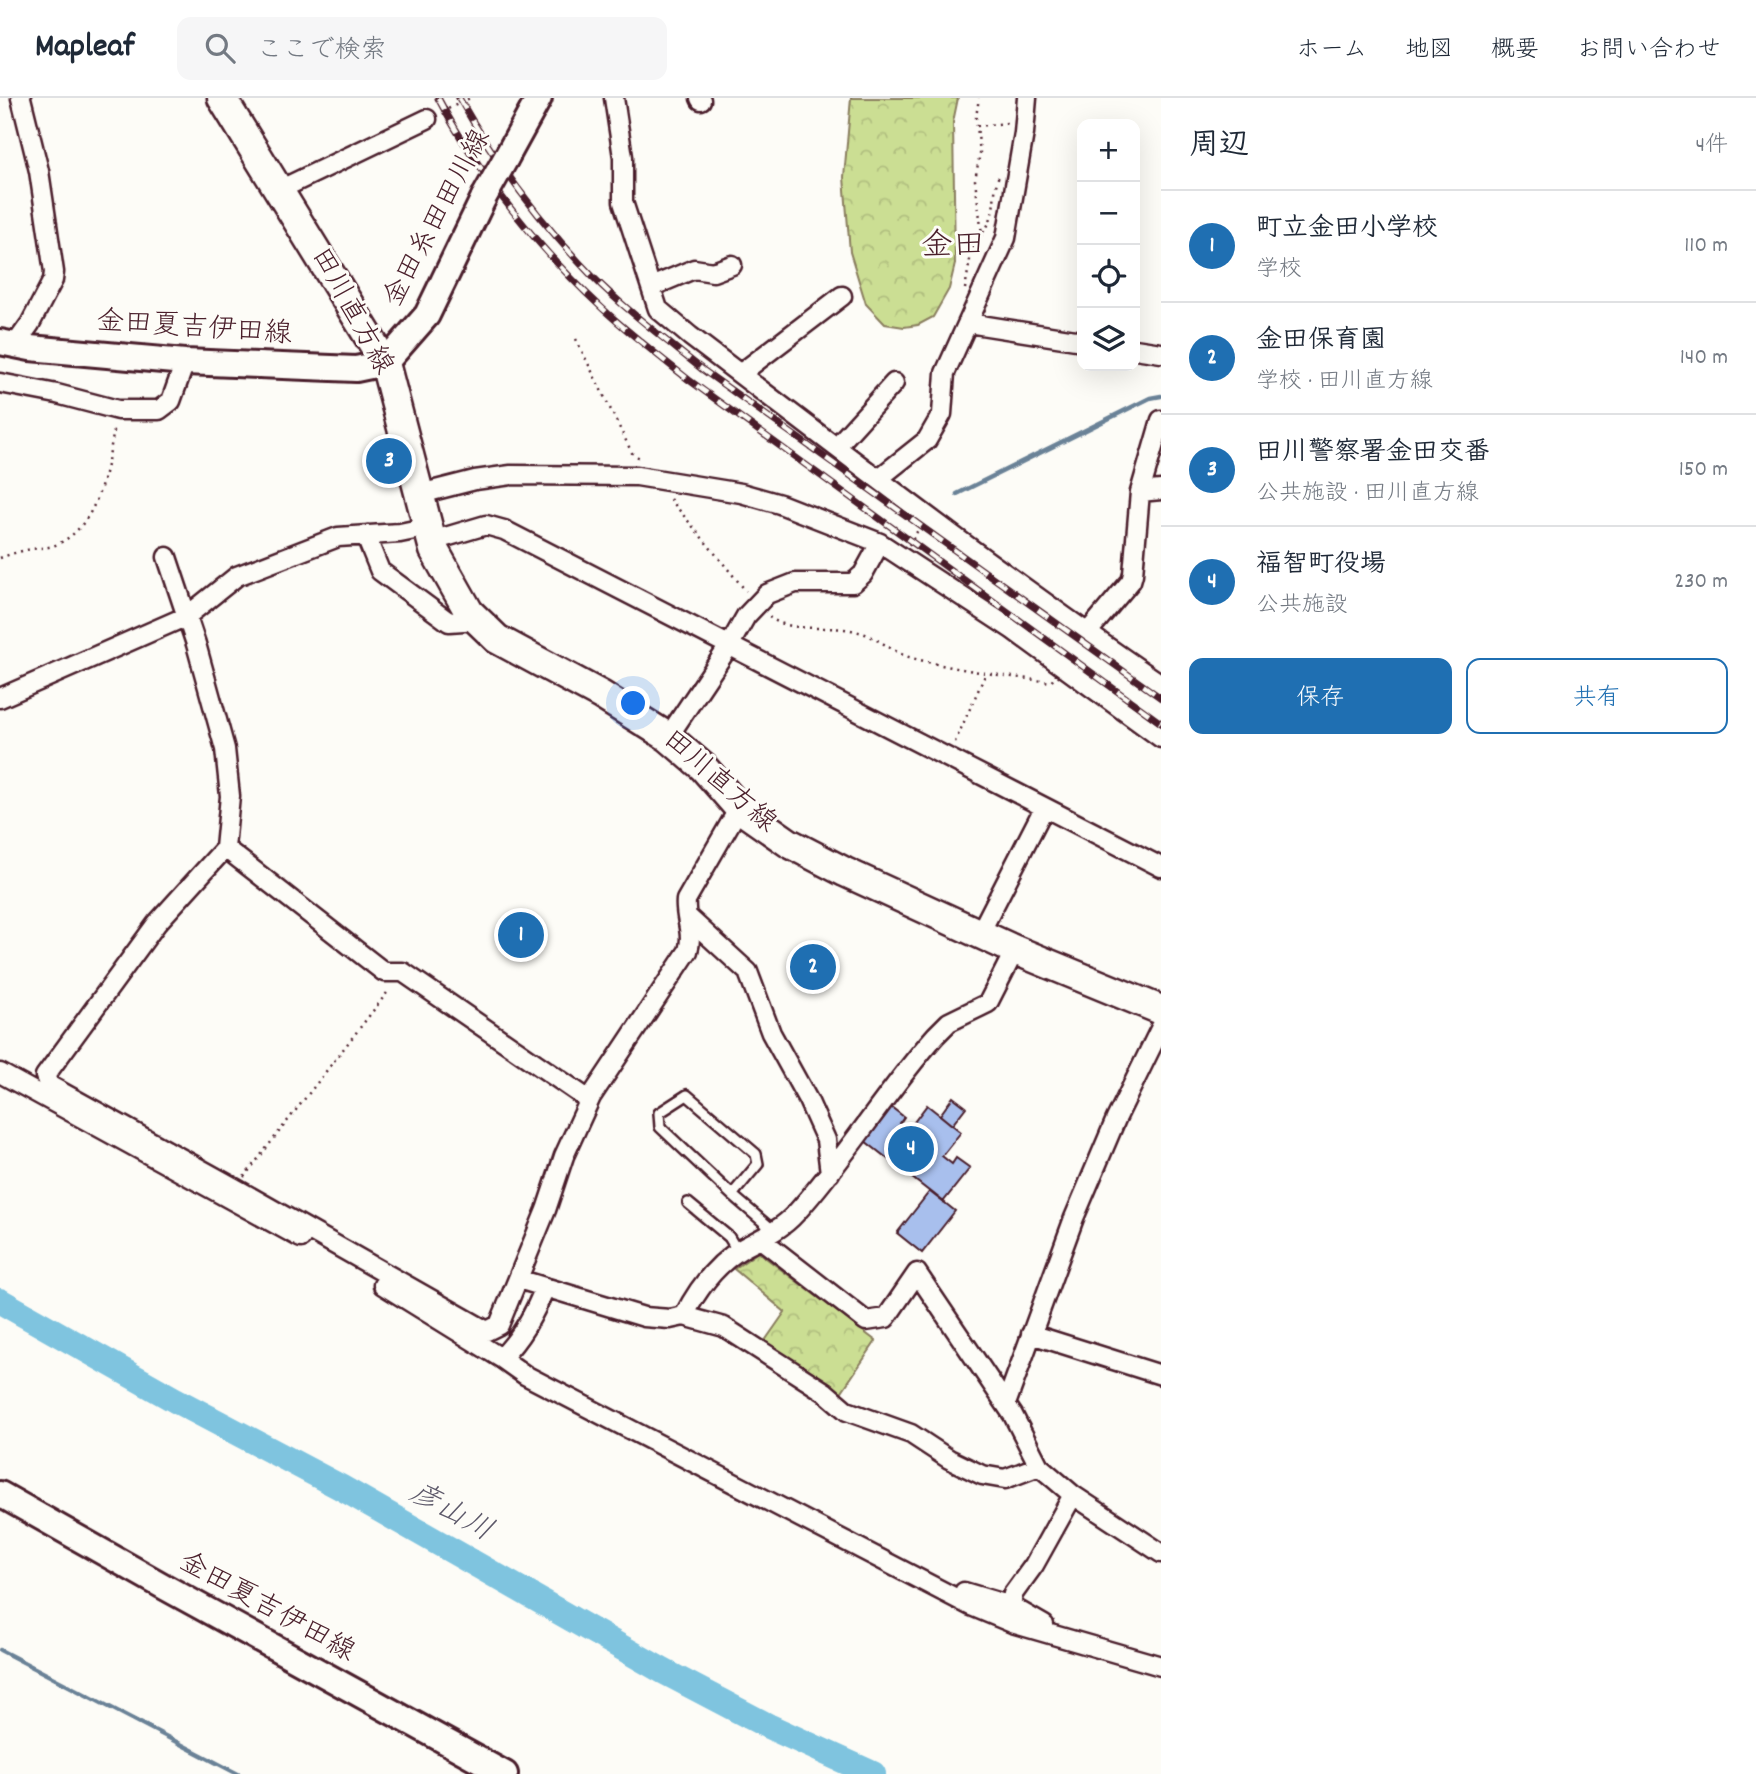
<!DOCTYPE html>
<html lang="ja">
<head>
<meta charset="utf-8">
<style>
	:root { --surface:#fff; --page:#f6f6f7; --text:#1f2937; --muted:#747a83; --line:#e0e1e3; --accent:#1f6fb2 }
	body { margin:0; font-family:Dekko,"Klee One",sans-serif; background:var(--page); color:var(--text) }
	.controls { position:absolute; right:21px; top:21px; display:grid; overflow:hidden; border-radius:14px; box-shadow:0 7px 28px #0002 }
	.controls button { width:63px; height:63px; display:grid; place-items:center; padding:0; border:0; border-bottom:2px solid var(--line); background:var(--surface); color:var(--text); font:35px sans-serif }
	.you { position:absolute; left:634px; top:606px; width:24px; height:24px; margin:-18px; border:5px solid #fff; border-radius:50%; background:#1a73e8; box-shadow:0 0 0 10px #1a73e833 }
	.badge { display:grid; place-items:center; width:46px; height:46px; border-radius:50%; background:var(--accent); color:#fff; font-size:23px; font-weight:700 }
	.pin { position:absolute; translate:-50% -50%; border:4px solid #fff; box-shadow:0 2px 7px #0006 }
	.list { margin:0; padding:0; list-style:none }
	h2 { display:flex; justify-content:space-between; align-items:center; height:91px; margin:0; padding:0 28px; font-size:30px }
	h2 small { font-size:23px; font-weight:400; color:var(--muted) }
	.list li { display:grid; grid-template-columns:46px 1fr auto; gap:21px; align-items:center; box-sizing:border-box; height:112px; padding:0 28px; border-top:2px solid var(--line) }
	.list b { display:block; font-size:26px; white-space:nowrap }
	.list p { margin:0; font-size:23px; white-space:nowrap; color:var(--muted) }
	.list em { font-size:23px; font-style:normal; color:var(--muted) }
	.actions { display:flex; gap:14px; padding:21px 28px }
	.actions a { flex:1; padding:16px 0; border:2px solid var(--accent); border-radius:14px; text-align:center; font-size:24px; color:var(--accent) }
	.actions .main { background:var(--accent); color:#fff }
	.icon { flex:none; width:38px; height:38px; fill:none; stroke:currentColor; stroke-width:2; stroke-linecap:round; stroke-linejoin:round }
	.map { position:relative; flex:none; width:1161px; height:1676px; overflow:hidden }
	header { display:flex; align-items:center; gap:42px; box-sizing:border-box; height:98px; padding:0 35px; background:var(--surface); border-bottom:2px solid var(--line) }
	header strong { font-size:33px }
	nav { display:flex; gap:38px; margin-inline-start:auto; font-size:24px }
	.search { width:490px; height:63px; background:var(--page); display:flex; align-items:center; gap:18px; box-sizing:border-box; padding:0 24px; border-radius:14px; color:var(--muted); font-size:26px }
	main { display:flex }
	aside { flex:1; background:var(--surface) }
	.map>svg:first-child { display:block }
</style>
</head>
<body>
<header>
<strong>Mapleaf</strong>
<div class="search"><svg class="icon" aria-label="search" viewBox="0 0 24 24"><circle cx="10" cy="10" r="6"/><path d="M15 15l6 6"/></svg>ここで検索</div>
<nav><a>ホーム</a><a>地図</a><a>概要</a><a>お問い合わせ</a></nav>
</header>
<main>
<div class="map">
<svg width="1161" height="1676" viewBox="0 0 1161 1676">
	<defs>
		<pattern id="forest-crowns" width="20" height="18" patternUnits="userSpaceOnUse" patternTransform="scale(1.75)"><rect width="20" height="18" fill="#cbde93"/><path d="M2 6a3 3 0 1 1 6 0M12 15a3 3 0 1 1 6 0" fill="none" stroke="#b0be7f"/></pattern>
	</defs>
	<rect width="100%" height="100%" fill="#fdfcf7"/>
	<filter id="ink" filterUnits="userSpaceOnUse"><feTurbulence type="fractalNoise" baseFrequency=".0143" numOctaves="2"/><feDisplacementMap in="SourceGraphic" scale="14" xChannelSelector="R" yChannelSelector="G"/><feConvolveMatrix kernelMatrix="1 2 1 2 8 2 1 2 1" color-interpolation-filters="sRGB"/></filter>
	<g filter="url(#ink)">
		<!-- forest -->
		<path fill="url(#forest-crowns)" stroke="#8a7e5f" stroke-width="2" d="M851 0H958L953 24 955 166 949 191 933 219 918 227 904 229 885 226 866 206 850 154 844 79Z
			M758 1154 876 1243 838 1299 762 1247 785 1214 734 1171Z"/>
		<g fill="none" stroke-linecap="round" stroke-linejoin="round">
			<!-- stream -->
			<path stroke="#6a8297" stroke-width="4.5" d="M957 396 1150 300 1161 298
				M0 1552 238 1676"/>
			<!-- river -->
			<path stroke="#7fc4df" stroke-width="26" d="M0 1203 175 1302 342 1390 663 1573 768 1628 873 1676"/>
		</g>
		<!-- building -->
		<path fill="#a8bfed" stroke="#4a1f2b" stroke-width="2" d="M953 999 966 1009 952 1027 940 1017Z
			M927 1007 961 1034 942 1058 952 1066 956 1060 970 1070 943 1104 865 1043 891 1009 904 1019 900 1025 908 1032Z
			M930 1093 955 1113 922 1155 897 1135Z"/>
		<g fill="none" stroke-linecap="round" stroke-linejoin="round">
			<defs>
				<path id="lane" d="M732 1097 758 1066 756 1056 687 997 659 1015 660 1029 732 1097 774 1133
					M688 1105 729 1139 738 1154"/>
				<path id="street" d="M614 0 623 59V104L658 211 690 238C845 356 1000 476 1161 586
					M700 0 701 2
					M279 92 427 21
					M651 189 694 171 713 174 732 167
					M968 225 1082 243
					M15 247 30 226 53 182 54 174 39 73 21 0
					M1135 251 1161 255
					M740 276 842 198
					M0 285 57 296 118 312H159L171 303 185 264
					M836 349 894 285
					M878 381 927 342 942 316 945 275 1006 140 1024 35 1027 0
					M1140 394 1161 392
					M420 396 475 382 511 377 637 378 741 395 780 406 880 445 1013 532 1161 640
					M368 437 369 446 380 473 449 524 478 522
					M432 443 486 427 504 432 1161 769
					M167 459 196 546 225 651 230 698 225 750 157 825 45 978 49 987 235 1090 487 1233 499 1227 546 1112 564 1058 591 999 688 853C694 834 684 820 686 802L739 710
					M1087 535 1131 483 1133 476 1140 394 1161 322
					M0 600 187 518 237 478 338 439 400 435 429 429
					M668 639 729 548 746 518 767 496 795 485H853L863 476 880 445
					M225 750 384 874H403L589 1002
					M690 821 748 874 771 935 808 1002 826 1042 830 1075
					M980 835 1044 710
					M0 975 301 1140
					M762 1142 866 1223 886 1220 917 1175 1013 1317 1039 1368 1073 1397 1161 1455
					M518 1181 644 1219 670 1221 684 1218 724 1229 825 1294 847 1313 911 1336 949 1361 982 1377 1005 1381 1039 1368
					M383 1187 501 1260 525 1277 971 1508 1012 1525 1161 1568
					M684 1218C698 1190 716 1166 743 1150 762 1140 782 1131 796 1115 847 1059 886 993 936 937L949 924 988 905 1015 852
					M1031 1236 1161 1277
					M501 1260C521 1240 535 1215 545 1189
					M1006 1306 1074 1120 1116 1021 1161 929
					M964 1494 1011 1508
					M1044 1527 1011 1508 1013 1496 1034 1467 1073 1397"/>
				<path id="secondary" d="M506 60 539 0
					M0 244 30 250 185 264 356 271 385 265 427 217 484 99
					M0 1396 163 1488 505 1676"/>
				<path id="primary" d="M222 0 385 265 434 452 469 514 497 541 601 597 668 639 703 669 739 710 789 745 845 774 1015 852 1161 912"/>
			</defs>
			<!-- lane casing -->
			<use href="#lane" stroke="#4a1f2b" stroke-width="14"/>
			<!-- street casing -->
			<use href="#street" stroke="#4a1f2b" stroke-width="23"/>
			<!-- secondary casing -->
			<use href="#secondary" stroke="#4a1f2b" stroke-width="30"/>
			<!-- primary casing -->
			<use href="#primary" stroke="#4a1f2b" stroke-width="33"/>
			<!-- path -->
			<path stroke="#4a1f2b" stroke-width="2.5" stroke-dasharray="2 5" stroke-linecap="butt" d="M442 14 470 0
				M977 28 1008 25
				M983 134C998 118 991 94 1000 75
				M965 191 972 150 982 136 975 82 980 55 976 19 979 0
				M576 241 632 355 641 361
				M670 401 746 493
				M909 447 918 432
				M0 460C10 456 21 453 31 451 39 450 46 450 53 448 100 430 106 370 115 328
				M769 519C794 537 831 525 859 534 878 539 893 555 912 560 957 572 1005 578 1051 584L1054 580
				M955 644 986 575
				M244 1079 390 891"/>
			<!-- lane -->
			<use href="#lane" stroke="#fdfcf7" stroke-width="9"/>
			<!-- street -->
			<use href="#street" stroke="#fdfcf7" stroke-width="18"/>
			<!-- secondary -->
			<use href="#secondary" stroke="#fdfcf7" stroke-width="24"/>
			<!-- primary -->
			<use href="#primary" stroke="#fdfcf7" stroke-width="28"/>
			<defs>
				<path id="rail" d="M438 0C477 74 541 154 603 211 630 236 660 259 689 282L1161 625
					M459 0C496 65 541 125 593 179 627 213 666 242 703 272L1161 600"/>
			</defs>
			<!-- rail casing -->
			<use href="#rail" stroke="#4a1f2b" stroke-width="7"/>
			<!-- rail -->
			<use href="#rail" stroke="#fdfcf7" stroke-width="4.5" stroke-dasharray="13" stroke-linecap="butt"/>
			<defs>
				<path id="secondary-bridge" d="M484 99 506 60"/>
			</defs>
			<!-- secondary-bridge casing -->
			<use href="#secondary-bridge" stroke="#4a1f2b" stroke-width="30" stroke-linecap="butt"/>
			<!-- secondary-bridge -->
			<use href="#secondary-bridge" stroke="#fdfcf7" stroke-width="24"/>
		</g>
	</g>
	<g text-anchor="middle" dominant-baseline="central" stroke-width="6" stroke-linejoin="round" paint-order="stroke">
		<!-- street labels -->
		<g font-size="28" fill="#4a1f2b" stroke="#fdfcf7">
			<text transform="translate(439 121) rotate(-62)">金田糸田田川線</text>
			<text transform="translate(350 214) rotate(61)">田川直方線</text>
			<text transform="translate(194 232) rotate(4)">金田夏吉伊田線</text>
			<text transform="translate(718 685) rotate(41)">田川直方線</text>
			<text transform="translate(266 1511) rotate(29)">金田夏吉伊田線</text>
		</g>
		<!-- water labels -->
		<g font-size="30" font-style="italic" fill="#5d596a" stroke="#fdfcf7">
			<text transform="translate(450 1416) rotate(29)">彦山川</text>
		</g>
		<!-- quarter labels -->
		<g font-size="32" fill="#4a1f2b" stroke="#fdfcf7">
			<text x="953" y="150">金田</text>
		</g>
	</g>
</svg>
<div class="controls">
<button>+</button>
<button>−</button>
<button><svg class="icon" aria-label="locate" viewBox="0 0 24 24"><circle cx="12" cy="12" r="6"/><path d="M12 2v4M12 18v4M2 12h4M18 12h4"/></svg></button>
<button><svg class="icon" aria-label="layers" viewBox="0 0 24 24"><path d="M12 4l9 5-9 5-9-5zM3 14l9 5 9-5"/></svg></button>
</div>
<div class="you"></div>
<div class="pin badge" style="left:521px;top:837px">1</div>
<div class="pin badge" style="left:813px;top:869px">2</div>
<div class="pin badge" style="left:389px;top:363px">3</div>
<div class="pin badge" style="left:911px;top:1051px">4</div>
</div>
<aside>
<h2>周辺<small>4件</small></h2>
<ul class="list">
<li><span class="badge">1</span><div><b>町立金田小学校</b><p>学校</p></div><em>110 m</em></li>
<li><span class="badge">2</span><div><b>金田保育園</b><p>学校 · 田川直方線</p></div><em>140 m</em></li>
<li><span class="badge">3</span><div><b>田川警察署金田交番</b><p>公共施設 · 田川直方線</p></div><em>150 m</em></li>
<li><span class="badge">4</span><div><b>福智町役場</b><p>公共施設</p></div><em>230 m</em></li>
</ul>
<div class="actions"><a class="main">保存</a><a>共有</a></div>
</aside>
</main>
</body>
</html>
